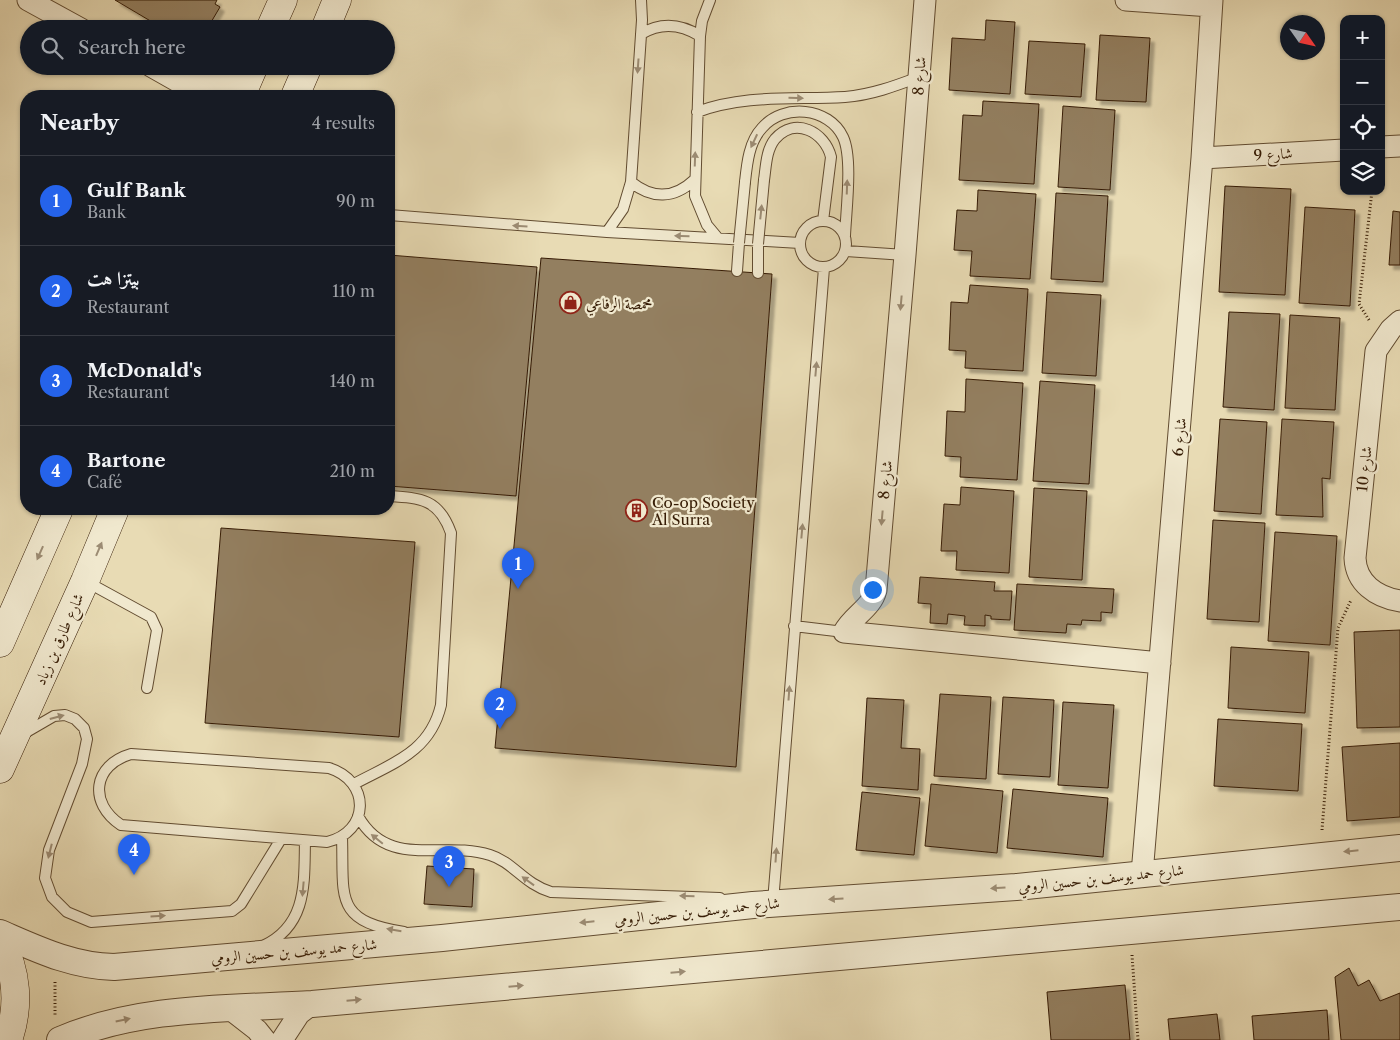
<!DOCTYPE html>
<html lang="en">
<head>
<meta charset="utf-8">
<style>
	:root { --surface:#171b24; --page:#242831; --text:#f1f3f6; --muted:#9ea1a6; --line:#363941; --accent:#2563eb }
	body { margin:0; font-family:"Libre Caslon Text",Amiri,serif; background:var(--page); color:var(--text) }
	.controls { position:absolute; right:15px; top:15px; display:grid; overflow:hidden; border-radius:10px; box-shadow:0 1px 4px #0004 }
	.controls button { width:45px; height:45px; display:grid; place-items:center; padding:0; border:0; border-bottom:1px solid var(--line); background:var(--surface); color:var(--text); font:25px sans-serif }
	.compass { position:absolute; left:1280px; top:15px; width:45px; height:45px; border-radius:50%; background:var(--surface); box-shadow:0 1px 4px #0004; rotate:124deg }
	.you { position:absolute; left:872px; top:589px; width:18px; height:18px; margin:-12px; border:4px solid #fff; border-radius:50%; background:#1a73e8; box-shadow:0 0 0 8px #1a73e833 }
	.badge { display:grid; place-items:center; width:32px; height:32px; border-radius:50%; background:var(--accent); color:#fff; font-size:16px; font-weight:700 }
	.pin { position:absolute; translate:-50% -41px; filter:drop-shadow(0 1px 2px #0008) }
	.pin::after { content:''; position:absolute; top:26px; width:18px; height:15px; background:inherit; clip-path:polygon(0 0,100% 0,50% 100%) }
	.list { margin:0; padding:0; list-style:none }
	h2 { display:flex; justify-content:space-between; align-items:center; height:65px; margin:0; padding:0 20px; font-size:21px }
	h2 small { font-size:16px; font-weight:400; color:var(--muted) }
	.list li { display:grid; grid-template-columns:32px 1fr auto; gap:15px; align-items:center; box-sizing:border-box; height:90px; padding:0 20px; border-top:1px solid var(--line) }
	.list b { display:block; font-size:19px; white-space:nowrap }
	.list p { margin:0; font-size:16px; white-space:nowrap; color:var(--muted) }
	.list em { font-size:16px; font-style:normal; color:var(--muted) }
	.icon { flex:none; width:28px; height:28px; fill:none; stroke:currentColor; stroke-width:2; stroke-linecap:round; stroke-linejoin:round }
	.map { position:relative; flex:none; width:1400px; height:1040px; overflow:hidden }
	.search { position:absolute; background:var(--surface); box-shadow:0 1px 4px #0004; left:20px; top:20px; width:375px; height:55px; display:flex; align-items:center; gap:12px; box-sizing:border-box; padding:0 18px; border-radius:28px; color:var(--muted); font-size:19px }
	.panel { position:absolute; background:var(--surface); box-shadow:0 1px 4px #0004; left:20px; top:90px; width:375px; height:425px; border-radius:20px }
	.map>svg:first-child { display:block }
</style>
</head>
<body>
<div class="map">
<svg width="1400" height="1040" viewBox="0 0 1400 1040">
	<defs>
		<filter id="shadow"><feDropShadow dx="4.5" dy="4.5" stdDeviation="1" flood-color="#0004"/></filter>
	</defs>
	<rect width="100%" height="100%" fill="#e8dbb4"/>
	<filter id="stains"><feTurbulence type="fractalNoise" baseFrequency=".004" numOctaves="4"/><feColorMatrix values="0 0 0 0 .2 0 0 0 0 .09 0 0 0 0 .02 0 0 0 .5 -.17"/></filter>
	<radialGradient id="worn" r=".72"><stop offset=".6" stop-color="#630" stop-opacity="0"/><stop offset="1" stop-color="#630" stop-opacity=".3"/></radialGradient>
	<!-- building -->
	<path fill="#937f60" stroke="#361c05" filter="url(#shadow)" d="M115 0H217L215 4 220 7 207 29 202 26 200 29H164Z
		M986 20 1015 22 1010 94 949 90 952 38 985 40Z
		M1100 35 1150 38 1146 102 1096 100Z
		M1029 41 1085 44 1081 97 1025 94Z
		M983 101 1039 104 1034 184 959 180 963 115 982 116Z
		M1063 106 1115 110 1110 190 1058 187Z
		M1225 186 1291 189 1285 295 1219 292Z
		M978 190 1036 194 1030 279 970 276 972 251 954 250 957 210 977 211Z
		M1056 193 1108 196 1103 282 1051 279Z
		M1305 207 1355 210 1350 306 1299 303Z
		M1393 211 1400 212V265H1389Z
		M389 255 537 267 516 496 389 486Z
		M541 258 772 274 736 767 495 748Z
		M970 285 1028 289 1023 371 965 368 966 351 949 350 951 302 968 303Z
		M1047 292 1101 295 1096 376 1042 373Z
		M1229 312 1280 314 1274 410 1223 407Z
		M1290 315 1340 318 1335 410 1285 408Z
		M966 379 1023 383 1017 480 960 477 961 457 945 456 947 411 965 412Z
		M1040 381 1095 385 1089 484 1033 481Z
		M1220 419 1267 422 1261 514 1214 511Z
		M1282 419 1334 422 1330 479 1322 478 1323 517 1276 515Z
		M961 487 1014 491 1009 573 956 570 957 551H941L944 504 960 505Z
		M1034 488 1087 491 1082 580 1029 577Z
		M1213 520 1265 523 1259 622 1207 619Z
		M221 528 415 542 399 737 205 723Z
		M1275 532 1337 536 1330 645 1268 641Z
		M920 577 995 582 994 591H1012L1010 620 991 619V616L985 615V626L964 625 965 616 948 614 947 624 930 623 931 604 918 603Z
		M1017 584 1114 589 1112 613 1101 612V621L1082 620 1081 625 1067 624 1066 633 1014 630Z
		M1400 630V727L1357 728 1354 632Z
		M1231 647 1309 652 1305 713 1228 708Z
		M940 694 991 697 986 779 934 776Z
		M1003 697 1054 700 1050 777 998 774Z
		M867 698 904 700 901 748 920 749 918 790 862 786Z
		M1063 702 1114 705 1108 788 1058 785Z
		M1218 719 1302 724 1298 791 1214 786Z
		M1400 743V817L1347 821 1342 747Z
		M931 784 1003 791 997 853 925 846Z
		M1013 789 1108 798 1103 857 1007 848Z
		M862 792 920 798 914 855 856 850Z
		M427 866 474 869 472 907 424 904Z
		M1349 968 1358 986 1369 980 1380 1001 1400 993V1040H1341L1335 977Z
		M1125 985 1130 1040H1051L1047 992Z
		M1327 1010 1329 1040H1254L1252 1016Z
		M1217 1014 1220 1040H1170L1168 1019Z"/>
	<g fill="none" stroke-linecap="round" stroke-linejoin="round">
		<defs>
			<path id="service" d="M710 0 702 21 700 36 695 196 707 225 717 237
				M641 34C661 22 681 24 700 36
				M697 112C746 94 794 100 845 97 871 95 895 86 919 77
				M764 180C766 167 766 150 775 139 795 116 825 132 831 157L823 221
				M631 182C652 199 674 199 694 180
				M745 182C747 163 749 142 762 128 783 103 829 107 843 137 853 158 846 211 845 236
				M389 215 607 232 800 243
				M800 244a23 23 0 1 1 46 0a23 23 0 1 1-46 0Z
				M607 232 623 209 631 182 642 20 641 0
				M846 251 905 255
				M737 271 739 243
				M758 273V244
				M87 582 151 617 157 630 147 688
				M794 626 844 632
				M23 734 54 716 65 715 75 719 84 728 87 739 82 764 49 850 45 878 52 897 67 912 91 922 232 911 241 904 281 839
				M131 754 329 768C371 781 370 832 327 842L121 825C88 803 93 765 131 754Z
				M354 784C393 763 430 752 441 705L451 533C439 499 421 498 389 496
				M358 816C388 870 442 840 490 855 513 862 524 884 551 892L720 898
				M342 837C344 897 333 921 404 932
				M773 902 824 268
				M263 946C308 925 304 882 305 841"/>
			<path id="minor" d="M28 0 81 29
				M925 0 905 255 876 590C871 609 853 615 844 632L1160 663
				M1126 0 1211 6
				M151 66 181 83 189 92
				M181 83H218L252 70
				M1381 147 1400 146
				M1202 158 1344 150
				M1400 321 1391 329 1376 351 1355 558C1356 583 1376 597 1400 601
				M1142 874 1202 158 1212 0
				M230 1009 257 1030 265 1040
				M282 1040 299 1014 312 1004"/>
			<path id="tertiary" d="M0 933C37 949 72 966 114 967L442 938 753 905 1016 887 1400 848
				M60 1040C139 1006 227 1009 312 1004L1400 907"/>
			<path id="secondary" d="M270 29 283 0
				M325 29 337 0
				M241 96 254 66
				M295 96 308 66
				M0 643 59 509
				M0 769 85 581 115 509
				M0 939C17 971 20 1006 8 1040"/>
		</defs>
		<!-- service casing -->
		<use href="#service" stroke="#624c31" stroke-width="12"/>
		<!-- minor casing -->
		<use href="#minor" stroke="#624c31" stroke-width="23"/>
		<!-- tertiary casing -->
		<use href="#tertiary" stroke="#624c31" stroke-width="28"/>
		<!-- secondary casing -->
		<use href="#secondary" stroke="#361c05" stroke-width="29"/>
		<!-- path -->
		<path stroke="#361c05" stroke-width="3" stroke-dasharray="1 2.5" stroke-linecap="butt" d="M1369 320 1359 304 1372 191
			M1322 830 1338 628 1351 600
			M1132 955 1138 1040
			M55 982V1016"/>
		<!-- service -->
		<use href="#service" stroke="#f0e8ce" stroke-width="10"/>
		<!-- minor -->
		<use href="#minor" stroke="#f0e8ce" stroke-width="21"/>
		<!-- tertiary -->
		<use href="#tertiary" stroke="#f0e8ce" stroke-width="26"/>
		<!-- secondary -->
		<use href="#secondary" stroke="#f0e8ce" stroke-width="28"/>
		<defs>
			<path id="service-bridge" d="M739 243 745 182
				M758 244 764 180"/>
		</defs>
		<!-- service-bridge casing -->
		<use href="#service-bridge" stroke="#624c31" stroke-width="12" stroke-linecap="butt"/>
		<!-- service-bridge -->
		<use href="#service-bridge" stroke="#f0e8ce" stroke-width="10"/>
	</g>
	<!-- one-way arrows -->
	<defs><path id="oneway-solid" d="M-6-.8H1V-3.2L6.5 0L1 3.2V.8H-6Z" transform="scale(1.25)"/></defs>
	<g fill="#9c8c74">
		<use href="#oneway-solid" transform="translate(638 66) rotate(94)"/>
		<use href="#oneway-solid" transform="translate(796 98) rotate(1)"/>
		<use href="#oneway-solid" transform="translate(754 141) rotate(115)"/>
		<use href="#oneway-solid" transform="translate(695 159) rotate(-88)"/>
		<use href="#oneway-solid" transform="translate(847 187) rotate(-88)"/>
		<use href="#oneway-solid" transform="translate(761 212) rotate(-84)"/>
		<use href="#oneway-solid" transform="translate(520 226) rotate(-176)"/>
		<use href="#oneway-solid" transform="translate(682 236) rotate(-178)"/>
		<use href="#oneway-solid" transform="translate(901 303) rotate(95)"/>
		<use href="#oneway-solid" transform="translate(816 369) rotate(-85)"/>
		<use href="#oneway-solid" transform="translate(882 518) rotate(95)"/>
		<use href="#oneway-solid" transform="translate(802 531) rotate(-85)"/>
		<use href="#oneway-solid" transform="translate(99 549) rotate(-67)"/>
		<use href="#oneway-solid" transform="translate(40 553) rotate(114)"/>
		<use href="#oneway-solid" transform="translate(789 693) rotate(-86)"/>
		<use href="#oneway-solid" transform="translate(57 717) rotate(-15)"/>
		<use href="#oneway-solid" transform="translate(377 839) rotate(-141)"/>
		<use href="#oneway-solid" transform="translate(50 851) rotate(104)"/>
		<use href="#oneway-solid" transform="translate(1351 851) rotate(174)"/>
		<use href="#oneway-solid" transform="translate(776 855) rotate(-86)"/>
		<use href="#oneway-solid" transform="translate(528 881) rotate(-144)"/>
		<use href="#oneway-solid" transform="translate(998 888) rotate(176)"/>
		<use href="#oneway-solid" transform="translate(303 889) rotate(95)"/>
		<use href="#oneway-solid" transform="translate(687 896) rotate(-179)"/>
		<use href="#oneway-solid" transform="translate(836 899) rotate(176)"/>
		<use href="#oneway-solid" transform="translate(158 916) rotate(-4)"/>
		<use href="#oneway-solid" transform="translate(587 922) rotate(174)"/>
		<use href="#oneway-solid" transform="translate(394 930) rotate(-170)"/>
		<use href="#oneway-solid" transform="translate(678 972) rotate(-5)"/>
		<use href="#oneway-solid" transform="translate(516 986) rotate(-5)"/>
		<use href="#oneway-solid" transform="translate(354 1000) rotate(-5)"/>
		<use href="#oneway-solid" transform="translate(123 1020) rotate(-12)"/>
	</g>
	<!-- icons -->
	<defs>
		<symbol id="shop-ring" viewBox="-11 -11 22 22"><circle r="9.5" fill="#f0e8ce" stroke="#8f2418" stroke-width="1.5"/><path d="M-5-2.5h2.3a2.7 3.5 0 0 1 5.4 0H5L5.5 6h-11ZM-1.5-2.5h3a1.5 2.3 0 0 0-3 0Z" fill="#8f2418"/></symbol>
		<symbol id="building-ring" viewBox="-11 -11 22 22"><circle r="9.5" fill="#f0e8ce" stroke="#8f2418" stroke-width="1.5"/><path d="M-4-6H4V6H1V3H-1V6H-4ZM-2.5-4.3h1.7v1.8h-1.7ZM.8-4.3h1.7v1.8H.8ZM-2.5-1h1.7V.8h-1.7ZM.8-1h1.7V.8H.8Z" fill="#8f2418"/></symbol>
	</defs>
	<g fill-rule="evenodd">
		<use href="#shop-ring" x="558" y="290" width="25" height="25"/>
		<use href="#building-ring" x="624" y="498" width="25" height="25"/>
	</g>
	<g text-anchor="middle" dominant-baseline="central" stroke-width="4.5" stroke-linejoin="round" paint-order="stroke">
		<!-- street labels -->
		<g font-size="15" fill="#361c05" stroke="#f0e8ce">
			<text transform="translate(919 76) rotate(-86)">شارع 8</text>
			<text transform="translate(1273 154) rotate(-4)">شارع 9</text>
			<text transform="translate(1179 437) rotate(-85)">شارع 6</text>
			<text transform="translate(1364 469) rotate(-84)">شارع 10</text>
			<text transform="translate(885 480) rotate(-85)">شارع 8</text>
			<text transform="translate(59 639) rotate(-66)">شارع طارق بن زياد</text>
			<text transform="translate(1101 878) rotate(-6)">شارع حمد يوسف بن حسين الرومي</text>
			<text transform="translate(697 911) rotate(-6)">شارع حمد يوسف بن حسين الرومي</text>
			<text transform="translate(294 951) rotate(-5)">شارع حمد يوسف بن حسين الرومي</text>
		</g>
		<!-- poi labels -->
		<g font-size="15" fill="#361c05" stroke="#f0e8ce" text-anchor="start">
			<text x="586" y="303">محمصة الرفاعي</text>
			<text x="652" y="502">Co-op Society<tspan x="652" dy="17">Al Surra</tspan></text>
		</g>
	</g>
	<rect width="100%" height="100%" filter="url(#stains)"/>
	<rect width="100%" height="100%" fill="url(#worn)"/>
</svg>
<div class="controls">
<button>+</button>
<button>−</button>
<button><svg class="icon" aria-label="locate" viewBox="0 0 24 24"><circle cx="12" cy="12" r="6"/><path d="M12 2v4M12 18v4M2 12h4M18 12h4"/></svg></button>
<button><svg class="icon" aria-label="layers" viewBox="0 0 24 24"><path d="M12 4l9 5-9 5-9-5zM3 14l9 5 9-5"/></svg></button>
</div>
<svg class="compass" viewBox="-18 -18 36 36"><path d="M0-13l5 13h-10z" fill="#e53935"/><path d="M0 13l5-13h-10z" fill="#9ea1a6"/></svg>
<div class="you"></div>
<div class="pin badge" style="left:518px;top:589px">1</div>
<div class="pin badge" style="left:500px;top:729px">2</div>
<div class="pin badge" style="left:449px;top:887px">3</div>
<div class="pin badge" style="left:134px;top:875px">4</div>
<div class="search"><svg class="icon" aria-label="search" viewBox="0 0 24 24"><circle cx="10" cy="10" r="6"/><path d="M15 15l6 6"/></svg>Search here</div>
<section class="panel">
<h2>Nearby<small>4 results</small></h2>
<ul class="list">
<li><span class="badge">1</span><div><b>Gulf Bank</b><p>Bank</p></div><em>90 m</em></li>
<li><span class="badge">2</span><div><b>بيتزا هت</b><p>Restaurant</p></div><em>110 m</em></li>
<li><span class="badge">3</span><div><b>McDonald's</b><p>Restaurant</p></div><em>140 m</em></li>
<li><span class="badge">4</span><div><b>Bartone</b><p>Café</p></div><em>210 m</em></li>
</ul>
</section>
</div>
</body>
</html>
